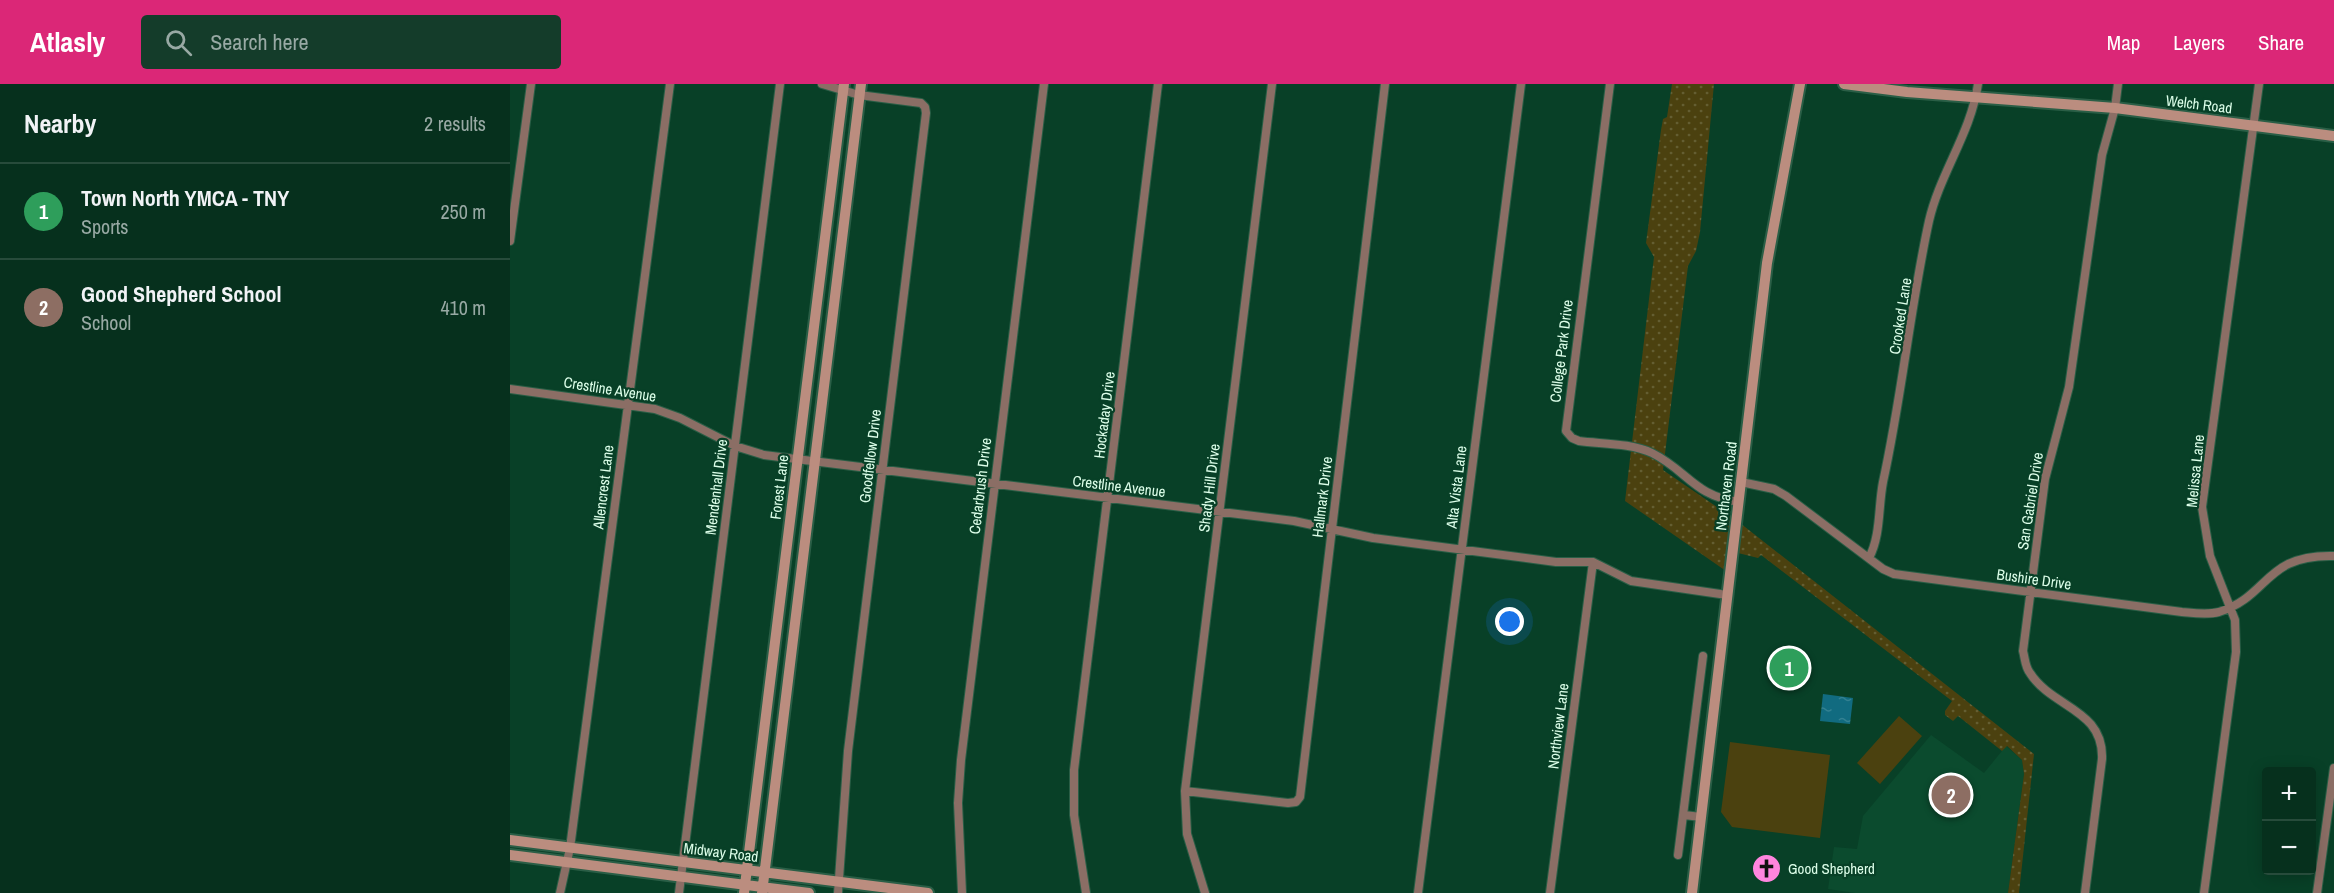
<!DOCTYPE html>
<html lang="en">
<head>
<meta charset="utf-8">
<style>
	:root { --surface:#06301d; --page:#143c2a; --text:#f1f3f6; --muted:#98a9a4; --line:#274b3b; --accent:#db2777 }
	body { margin:0; font-family:"Archivo Narrow",sans-serif; background:var(--page); color:var(--text) }
	.controls { position:absolute; right:18px; bottom:18px; display:grid; overflow:hidden; border-radius:6px; box-shadow:0 3px 15px #0003 }
	.controls button { width:54px; height:54px; display:grid; place-items:center; padding:0; border:0; border-bottom:2px solid var(--line); background:var(--surface); color:var(--text); font:30px sans-serif }
	.you { position:absolute; left:1000px; top:538px; width:21px; height:21px; margin:-15px; border:4px solid #fff; border-radius:50%; background:#1a73e8; box-shadow:0 0 0 9px #1a73e833 }
	.badge { display:grid; place-items:center; width:39px; height:39px; border-radius:50%; background:var(--accent); color:#fff; font-size:20px; font-weight:700 }
	.pin { position:absolute; translate:-50% -50%; border:3px solid #fff; box-shadow:0 2px 6px #0006 }
	.list { margin:0; padding:0; list-style:none }
	h2 { display:flex; justify-content:space-between; align-items:center; height:78px; margin:0; padding:0 24px; font-size:26px }
	h2 small { font-size:20px; font-weight:400; color:var(--muted) }
	.list li { display:grid; grid-template-columns:39px 1fr auto; gap:18px; align-items:center; box-sizing:border-box; height:96px; padding:0 24px; border-top:2px solid var(--line) }
	.list b { display:block; font-size:22px; white-space:nowrap }
	.list p { margin:0; font-size:20px; white-space:nowrap; color:var(--muted) }
	.list em { font-size:20px; font-style:normal; color:var(--muted) }
	.icon { flex:none; width:33px; height:33px; fill:none; stroke:currentColor; stroke-width:2; stroke-linecap:round; stroke-linejoin:round }
	.map { position:relative; flex:none; width:1824px; height:809px; overflow:hidden }
	header { display:flex; align-items:center; gap:36px; box-sizing:border-box; height:84px; padding:0 30px; background:var(--accent); color:#fff }
	header strong { font-size:28px }
	nav { display:flex; gap:33px; margin-inline-start:auto; font-size:21px }
	.search { width:420px; height:54px; background:var(--page); display:flex; align-items:center; gap:15px; box-sizing:border-box; padding:0 21px; border-radius:6px; color:var(--muted); font-size:22px }
	main { display:flex }
	aside { flex:1; background:var(--surface) }
	.map>svg:first-child { display:block }
</style>
</head>
<body>
<header>
<strong>Atlasly</strong>
<div class="search"><svg class="icon" aria-label="search" viewBox="0 0 24 24"><circle cx="10" cy="10" r="6"/><path d="M15 15l6 6"/></svg>Search here</div>
<nav><a>Map</a><a>Layers</a><a>Share</a></nav>
</header>
<main>
<aside>
<h2>Nearby<small>2 results</small></h2>
<ul class="list">
<li><span class="badge" style="background:#2e9e5b">1</span><div><b>Town North YMCA - TNY</b><p>Sports</p></div><em>250 m</em></li>
<li><span class="badge" style="background:#8d6e63">2</span><div><b>Good Shepherd School</b><p>School</p></div><em>410 m</em></li>
</ul>
</aside>
<div class="map">
<svg width="1824" height="809" viewBox="0 0 1824 809">
	<defs>
		<pattern id="park-dots" width="8" height="8" patternUnits="userSpaceOnUse" patternTransform="scale(1.5)"><rect width="8" height="8" fill="#4b410f"/><path d="M2 2h.1M6 6h.1" fill="none" stroke="#645e32" stroke-width="1.8" stroke-linecap="round"/></pattern>
		<pattern id="water-ripples" width="26" height="14" patternUnits="userSpaceOnUse" patternTransform="scale(1.5)"><rect width="26" height="14" fill="#116b80"/><path d="M2 4q2-2 4 0t4 0M15 11q2-2 4 0t4 0" fill="none" stroke="#338192"/></pattern>
	</defs>
	<rect width="100%" height="100%" fill="#084027"/>
	<!-- built -->
	<path fill="#0b4b2e" d="M1421 651 1474 689 1496 662 1512 676 1514 690 1498 809H1345L1318 805 1324 763 1347 765 1353 732Z"/>
	<!-- grass -->
	<path fill="#4b410f" d="M1389 632 1412 652 1370 700 1347 679Z
		M1220 658 1320 671 1310 754 1222 743 1211 728Z"/>
	<!-- park -->
	<path fill="url(#park-dots)" d="M1162 0H1204L1190 148 1186 167 1178 182 1153 386 1223 434 1216 487 1115 417 1144 173 1136 159 1151 46 1153 35 1157 33Z
		M1230 439 1524 670 1509 809H1498L1514 690 1512 676 1497 662 1492 667 1448 632 1443 637 1435 631V627L1442 617 1251 471 1248 474 1228 469Z"/>
	<!-- water -->
	<path fill="url(#water-ripples)" d="M1313 610 1343 614 1340 640 1310 637Z"/>
	<g fill="none" stroke-linecap="round" stroke-linejoin="round">
		<defs>
			<path id="street" d="M312 0 349 11 411 19 415 23 416 29 338 667 328 809
				M1100 0 1056 347 1062 354 1069 357C1092 360 1121 359 1142 369 1178 387 1184 412 1229 418
				M0 157 21 0
				M0 305 145 325 170 334 225 362 254 371 784 437 863 454 1046 478H1083L1121 497 1217 511
				M1231 398 1264 405 1276 412 1373 485 1384 490 1672 528C1684 529 1697 531 1709 528 1760 512 1754 470 1824 472
				M1359 474C1371 451 1368 424 1373 398 1392 312 1400 224 1419 137 1430 89 1461 49 1468 0
				M675 707 778 719 786 718 790 713 875 0
				M1174 731 1191 733
				M1168 771 1193 572
				M50 809 60 764 160 0
				M169 809 270 0
				M452 809 448 719 451 676 534 0
				M576 809 564 731V686L648 0
				M695 809 677 750 675 707 762 0
				M908 809 1011 0
				M1040 809 1083 478
				M1575 809 1592 675C1594 625 1542 624 1520 589 1515 583 1515 574 1513 567L1535 395 1559 303 1592 71 1605 24 1608 0
				M1694 809 1726 568 1725 536 1700 472 1692 423 1749 0
				M1807 809 1824 684"/>
			<path id="secondary" d="M1334 0 1397 8 1605 24 1824 52
				M0 756 418 809
				M0 771 299 809
				M234 809 334 0
				M252 809 351 0
				M1182 809 1257 179 1290 0"/>
		</defs>
		<!-- street casing -->
		<use href="#street" stroke="#2a5e46" stroke-width="10"/>
		<!-- secondary casing -->
		<use href="#secondary" stroke="#2a5e46" stroke-width="14"/>
		<!-- street -->
		<use href="#street" stroke="#8b6e65" stroke-width="8"/>
		<!-- secondary -->
		<use href="#secondary" stroke="#bb8d7f" stroke-width="10"/>
	</g>
	<!-- icons -->
	<defs>
		<symbol id="church-disc" viewBox="-11 -11 22 22"><circle r="9.5" fill="#ff85de" stroke="#084027"/><path d="M-1.2-6h2.4v3.5h3.3v2.4h-3.3V6h-2.4V-.1h-3.3v-2.4h3.3Z" fill="#111"/></symbol>
	</defs>
	<g fill-rule="evenodd">
		<use href="#church-disc" x="1240" y="768" width="33" height="33"/>
	</g>
	<g text-anchor="middle" dominant-baseline="central" stroke-width="4.5" stroke-linejoin="round" paint-order="stroke">
		<!-- street labels -->
		<g font-size="15" fill="#dcfee9" stroke="#084027">
			<text transform="translate(1689 20) rotate(7)">Welch Road</text>
			<text transform="translate(1390 232) rotate(-81)">Crooked Lane</text>
			<text transform="translate(1051 267) rotate(-83)">College Park Drive</text>
			<text transform="translate(100 305) rotate(9)">Crestline Avenue</text>
			<text transform="translate(594 331) rotate(-83)">Hockaday Drive</text>
			<text transform="translate(360 372) rotate(-83)">Goodfellow Drive</text>
			<text transform="translate(1685 387) rotate(-84)">Melissa Lane</text>
			<text transform="translate(470 402) rotate(-83)">Cedarbrush Drive</text>
			<text transform="translate(609 402) rotate(7)">Crestline Avenue</text>
			<text transform="translate(1216 402) rotate(-83)">Northaven Road</text>
			<text transform="translate(93 403) rotate(-83)">Allencrest Lane</text>
			<text transform="translate(206 403) rotate(-83)">Mendenhall Drive</text>
			<text transform="translate(269 403) rotate(-83)">Forest Lane</text>
			<text transform="translate(946 403) rotate(-83)">Alta Vista Lane</text>
			<text transform="translate(699 404) rotate(-83)">Shady Hill Drive</text>
			<text transform="translate(812 413) rotate(-83)">Hallmark Drive</text>
			<text transform="translate(1520 417) rotate(-81)">San Gabriel Drive</text>
			<text transform="translate(1524 495) rotate(8)">Bushire Drive</text>
			<text transform="translate(1048 642) rotate(-83)">Northview Lane</text>
			<text transform="translate(211 768) rotate(7)">Midway Road</text>
		</g>
		<!-- poi labels -->
		<g font-size="15" fill="#dcfee9" stroke="#084027" text-anchor="start">
			<text x="1278" y="784">Good Shepherd</text>
		</g>
	</g>
</svg>
<div class="controls">
<button>+</button>
<button>−</button>
</div>
<div class="you"></div>
<div class="pin badge" style="left:1279px;top:584px;background:#2e9e5b">1</div>
<div class="pin badge" style="left:1441px;top:711px;background:#8d6e63">2</div>
</div>
</main>
</body>
</html>
